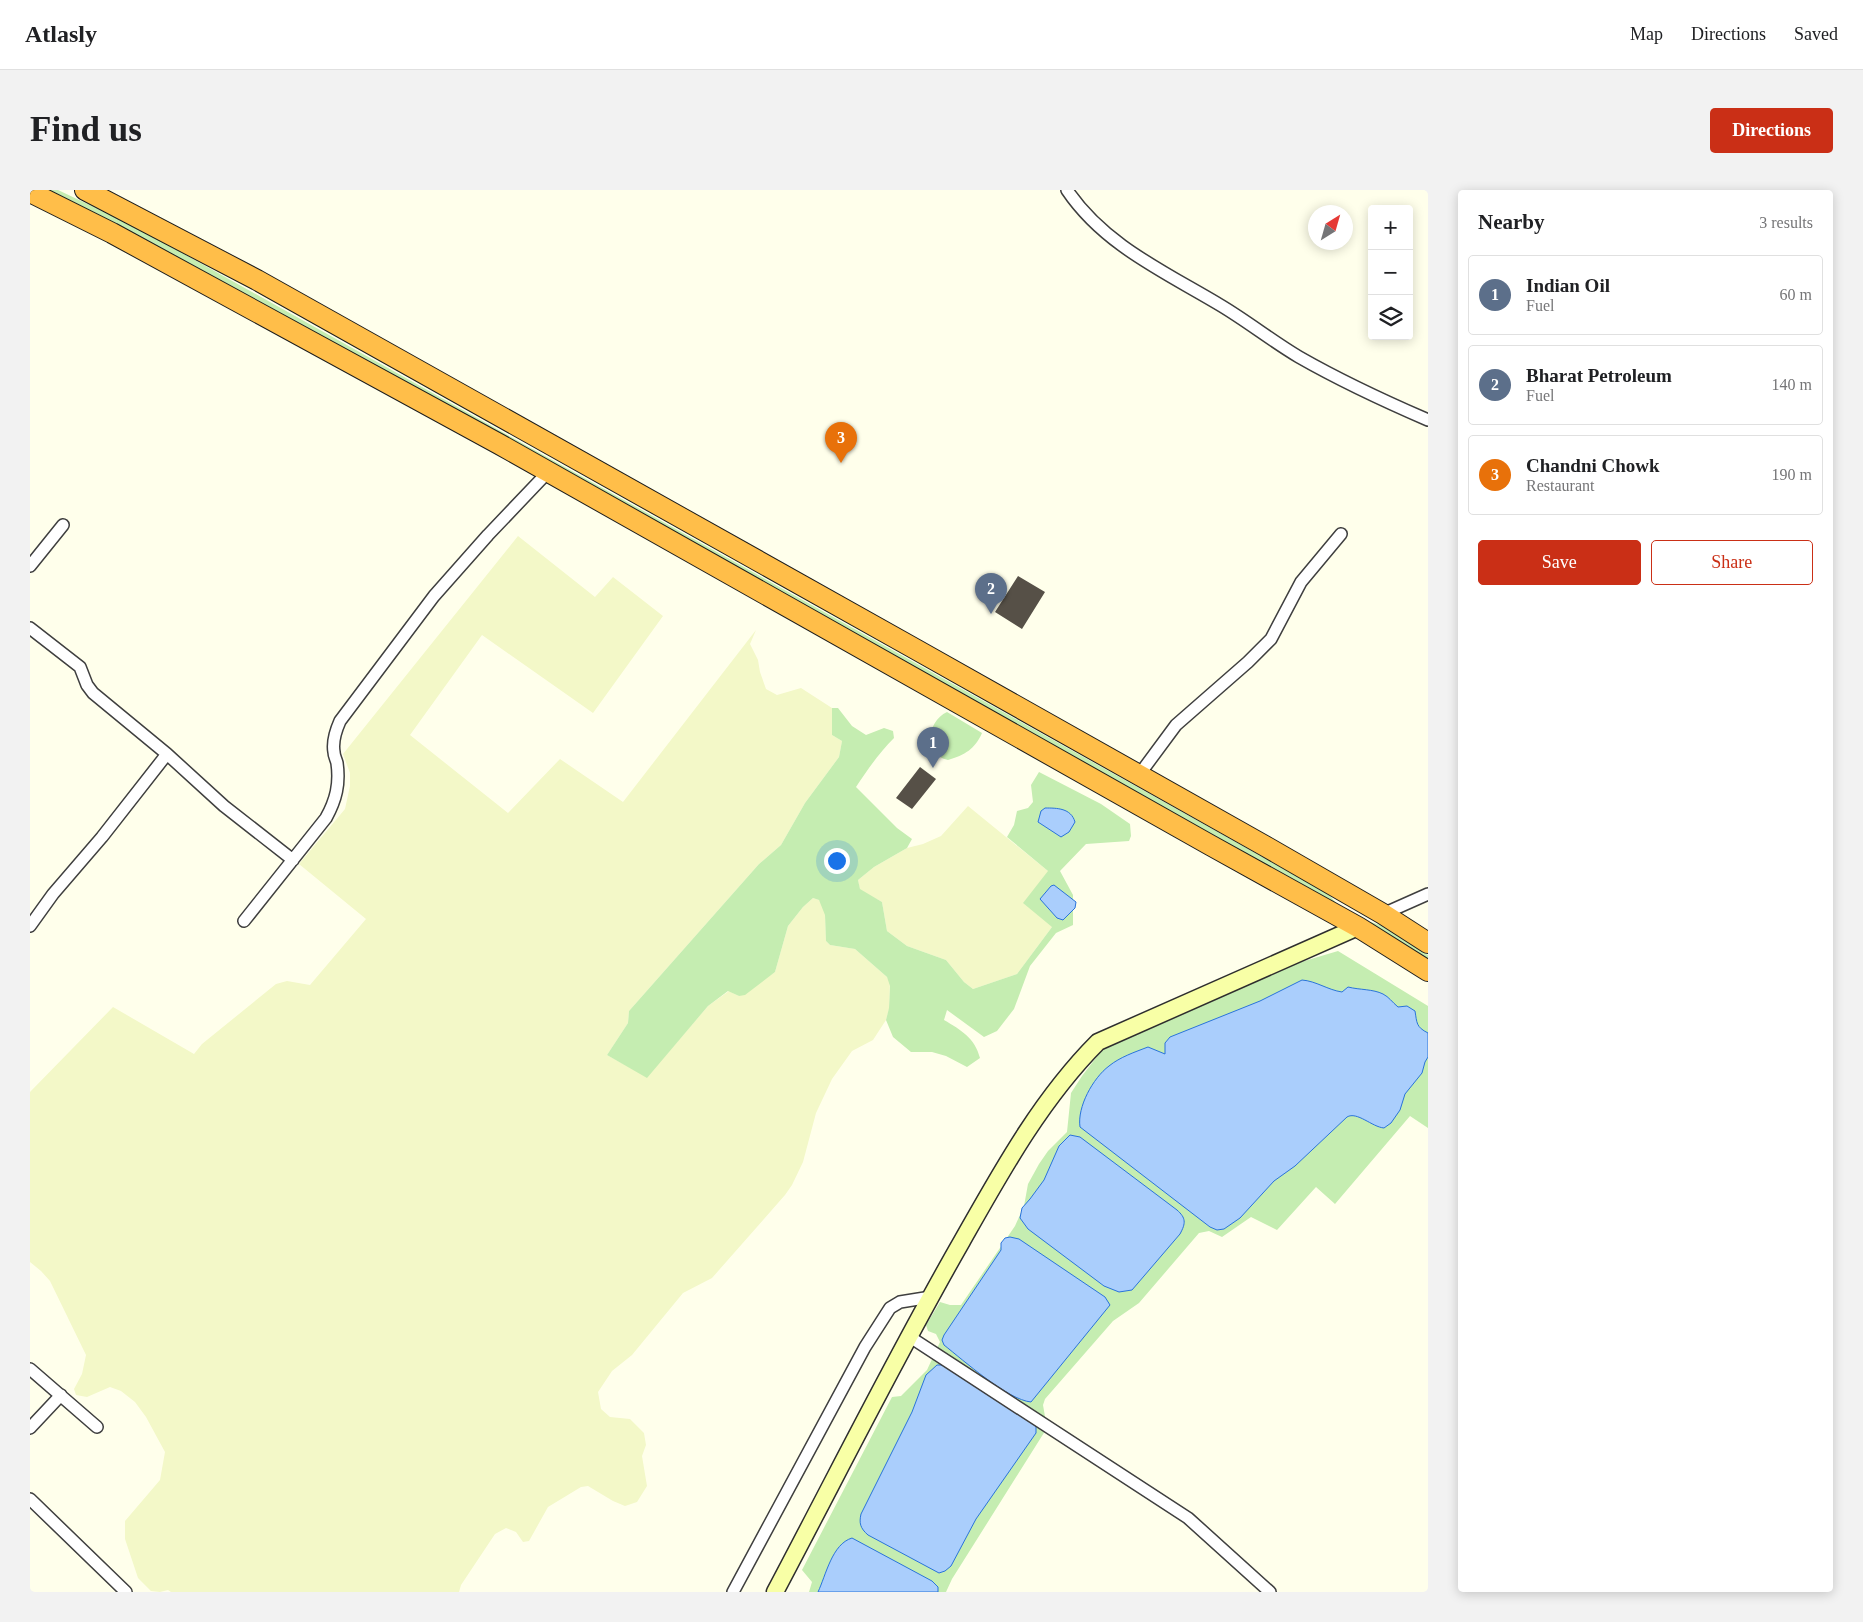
<!DOCTYPE html>
<html lang="en">
<head>
<meta charset="utf-8">
<style>
	:root { --surface:#fff; --page:#f2f2f2; --text:#202124; --muted:#757577; --line:#e0e0e0; --accent:#ca2f16 }
	body { margin:0; font-family:"Times New Roman",serif; background:var(--page); color:var(--text) }
	.controls { position:absolute; right:15px; top:15px; display:grid; overflow:hidden; border-radius:5px; box-shadow:0 2px 12px #0003 }
	.controls button { width:45px; height:45px; display:grid; place-items:center; padding:0; border:0; border-bottom:1px solid var(--line); background:var(--surface); color:var(--text); font:25px sans-serif }
	.compass { position:absolute; left:1278px; top:15px; width:45px; height:45px; border-radius:50%; background:var(--surface); box-shadow:0 2px 12px #0003; rotate:37deg }
	.you { position:absolute; left:806px; top:670px; width:18px; height:18px; margin:-12px; border:4px solid #fff; border-radius:50%; background:#1a73e8; box-shadow:0 0 0 8px #1a73e833 }
	.badge { display:grid; place-items:center; width:32px; height:32px; border-radius:50%; background:var(--accent); color:#fff; font-size:16px; font-weight:700 }
	.pin { position:absolute; translate:-50% -41px; filter:drop-shadow(0 1px 2px #0008) }
	.pin::after { content:''; position:absolute; top:26px; width:18px; height:15px; background:inherit; clip-path:polygon(0 0,100% 0,50% 100%) }
	.list { margin:0; padding:0; list-style:none }
	h2 { display:flex; justify-content:space-between; align-items:center; height:65px; margin:0; padding:0 20px; font-size:21px }
	h2 small { font-size:16px; font-weight:400; color:var(--muted) }
	.list li { display:grid; grid-template-columns:32px 1fr auto; gap:15px; align-items:center; box-sizing:border-box; height:80px; margin:0 10px 10px; padding:0 10px; border:1px solid var(--line); border-radius:5px }
	.list b { display:block; font-size:19px; white-space:nowrap }
	.list p { margin:0; font-size:16px; white-space:nowrap; color:var(--muted) }
	.list em { font-size:16px; font-style:normal; color:var(--muted) }
	.actions { display:flex; gap:10px; padding:15px 20px }
	.actions a { flex:1; padding:11px 0; border:1px solid var(--accent); border-radius:5px; text-align:center; font-size:18px; color:var(--accent) }
	.actions .main { background:var(--accent); color:#fff }
	.icon { flex:none; width:28px; height:28px; fill:none; stroke:currentColor; stroke-width:2; stroke-linecap:round; stroke-linejoin:round }
	.map { position:relative; flex:none; width:1398px; height:1402px; overflow:hidden; border-radius:5px }
	header { display:flex; align-items:center; gap:30px; box-sizing:border-box; height:70px; padding:0 25px; background:var(--surface); border-bottom:1px solid var(--line) }
	header strong { font-size:24px }
	nav { display:flex; gap:28px; margin-inline-start:auto; font-size:18px }
	.intro { display:flex; align-items:center; justify-content:space-between; box-sizing:border-box; height:120px; padding:0 30px }
	h1 { margin:0; font-size:35px }
	.button { padding:12px 22px; border-radius:5px; background:var(--accent); color:#fff; font-size:18px; font-weight:700 }
	main { display:flex; gap:30px; padding:0 30px }
	aside { flex:1; background:var(--surface); border-radius:5px; box-shadow:0 2px 12px #0003 }
	.map>svg:first-child { display:block }
</style>
</head>
<body>
<header>
<strong>Atlasly</strong>
<nav><a>Map</a><a>Directions</a><a>Saved</a></nav>
</header>
<div class="intro"><h1>Find us</h1><a class="button">Directions</a></div>
<main>
<div class="map">
<svg width="1398" height="1402" viewBox="0 0 1398 1402">
	<rect width="100%" height="100%" fill="#ffffeb"/>
	<!-- farmland -->
	<path fill="#f3f8c8" d="M488 346 565 407 583 387 633 426 563 523 452 445 380 545 478 623 530 569 593 612 726 440 720 454 728 470 730 482 736 499 747 505 771 498 802 518V545L812 551 809 567 775 613 751 655 729 674 599 821 598 833 577 865 617 887 678 816 699 801 709 806 745 782 758 736 773 717 783 708 789 710 795 720 796 751 800 755 825 759 857 787 860 792 859 819 856 830 843 850 822 861 802 889 786 923 773 972 762 995 755 1005 682 1088 653 1103 602 1165 582 1181 568 1202 571 1219 580 1227 600 1229 614 1243 616 1255 612 1266 617 1296 607 1312 595 1316 583 1311 558 1296 551 1297 518 1317 499 1351 493 1352 486 1342 476 1338 465 1344 431 1395 429 1402H141L138 1400 130 1402 121 1401 108 1388 95 1349V1331L130 1290 135 1262 116 1227 105 1212 91 1201 80 1197 57 1207 46 1205 44 1199 52 1184 56 1165 20 1091 11 1081 0 1072V902L83 817 164 864 172 854 246 794 257 791 280 795 336 729 269 674 315 619 320 596V583L313 564Z
		M938 616 1018 681 1022 737 987 784 943 799 934 792 916 770 877 756 857 741 852 712 830 700 828 690 844 677 877 658 893 654 911 646Z"/>
	<!-- green -->
	<path fill="#c5edb1" d="M15 0H28L104 36 1295 702 1301 707 1307 714Z
		M802 518H808L822 536 836 545 854 538 863 541 864 548C849 563 838 579 826 597L867 638 882 649 877 658 844 677 828 690 830 699 852 712 857 741 877 756 916 770 934 792 943 799 987 784 1022 737 993 713 1018 681 977 647 984 635 987 621 998 618 1003 612 1001 595 1009 582 1071 614 1100 634 1101 646 1099 651 1056 654 1030 681 1043 705V735L1026 743 1000 776 984 819 967 841 954 847 917 820 914 830C931 840 945 848 950 868L937 877 916 866 902 862H881L863 847 856 830 859 818 860 796 857 787 825 759 800 755 796 751 795 725 789 710 783 708 773 717 758 736 745 782 715 805 709 806 698 801 678 816 617 888 577 865 598 833 599 821 729 674 751 655 775 613 809 567 812 551 802 545Z
		M917 522 952 543C945 559 935 565 918 570 892 565 897 531 917 522Z
		M1341 732 1350 735 1398 765V776L1338 733Z
		M1308 761 1398 816V938L1380 926 1305 1014 1286 997 1247 1040 1221 1027 1192 1047 1179 1041 1169 1043 1109 1113 1083 1131 1015 1209 1013 1215 1017 1238 922 1389 916 1402H779L782 1392 772 1380 862 1207 871 1206 897 1180 910 1152 906 1144 898 1141 896 1135 910 1112 920 1115H931L985 1036 994 1016 998 994 1009 974 1018 961 1037 942 1041 903 1052 886 1075 856 1193 803 1271 772Z"/>
	<!-- water -->
	<path fill="#aacefc" stroke="#2973db" d="M1015 618C1027 618 1041 618 1045 632L1039 642 1031 647 1008 632 1011 621Z
		M1024 695 1046 712 1045 718 1033 730 1027 728 1010 709 1021 696Z
		M1272 790C1286 791 1298 800 1312 802L1318 797C1330 800 1343 799 1353 804 1359 807 1362 812 1368 817L1377 816 1385 821C1387 833 1386 837 1398 843V867L1395 872 1392 883 1375 904 1370 920 1361 933 1354 938C1342 937 1327 921 1317 927L1265 976 1244 991 1210 1028 1194 1039 1187 1040 1180 1037 1050 937C1047 917 1063 888 1079 876 1090 867 1105 862 1118 857L1135 864V853L1140 847 1230 811Z
		M1040 945 1050 947 1147 1020C1156 1028 1156 1033 1150 1044L1102 1100 1089 1102 1074 1096 998 1039 990 1028 992 1018 1000 1009 1014 990 1029 956Z
		M980 1047 989 1049 1075 1107 1080 1115 1001 1212C978 1210 933 1170 914 1155L912 1150 914 1145 971 1060V1053L975 1048Z
		M907 1175H914L1003 1231 1006 1237V1243L946 1329 921 1376 915 1381 909 1383 838 1345C830 1338 829 1333 831 1324L882 1222 896 1185Z
		M822 1348 902 1391 908 1397V1402H788C796 1385 802 1354 822 1348Z"/>
	<!-- building -->
	<path fill="#565047" d="M988 386 1015 402 992 439 965 422Z
		M890 577 906 589 882 619 866 608Z"/>
	<g fill="none" stroke-linecap="round" stroke-linejoin="round">
		<defs>
			<path id="street" d="M1037 0C1074 55 1135 82 1190 115 1217 131 1242 151 1269 167 1311 191 1354 211 1398 230
				M0 376 33 335
				M0 438 50 477 57 495 63 503 137 564 194 616 263 670
				M1109 585 1146 535 1218 472 1241 449 1271 392 1311 344
				M1353 724 1398 704
				M214 731 296 628C306 610 310 594 307 573 306 569 304 566 304 562 302 551 306 540 310 531L404 406 458 345 518 282
				M0 736 23 704 72 647 137 564
				M880 1147 1158 1328 1240 1402
				M0 1179 67 1237
				M0 1238 31 1205
				M0 1309 96 1402
				M703 1402 835 1157 860 1118 870 1112 901 1107"/>
			<path id="secondary" d="M745 1402C807 1285 866 1166 932 1051 971 982 1011 909 1068 852L1328 737"/>
			<path id="highway" d="M55 0 227 90 887 460 1235 656 1353 724 1398 753
				M0 2 82 43 469 254 1180 655 1328 737 1398 781"/>
		</defs>
		<!-- street casing -->
		<use href="#street" stroke="#3f3f3f" stroke-width="14"/>
		<!-- secondary casing -->
		<use href="#secondary" stroke="#2e2e2e" stroke-width="19"/>
		<!-- highway casing -->
		<use href="#highway" stroke="#1d1d1d" stroke-width="22"/>
		<!-- street -->
		<use href="#street" stroke="#fff" stroke-width="11"/>
		<!-- secondary -->
		<use href="#secondary" stroke="#f8ffa6" stroke-width="16"/>
		<!-- highway -->
		<use href="#highway" stroke="#ffbe49" stroke-width="20"/>
	</g>
</svg>
<div class="controls">
<button>+</button>
<button>−</button>
<button><svg class="icon" aria-label="layers" viewBox="0 0 24 24"><path d="M12 4l9 5-9 5-9-5zM3 14l9 5 9-5"/></svg></button>
</div>
<svg class="compass" viewBox="-18 -18 36 36"><path d="M0-13l5 13h-10z" fill="#e53935"/><path d="M0 13l5-13h-10z" fill="#757577"/></svg>
<div class="you"></div>
<div class="pin badge" style="left:903px;top:578px;background:#5c6f8a">1</div>
<div class="pin badge" style="left:961px;top:424px;background:#5c6f8a">2</div>
<div class="pin badge" style="left:811px;top:273px;background:#e8710a">3</div>
</div>
<aside>
<h2>Nearby<small>3 results</small></h2>
<ul class="list">
<li><span class="badge" style="background:#5c6f8a">1</span><div><b>Indian Oil</b><p>Fuel</p></div><em>60 m</em></li>
<li><span class="badge" style="background:#5c6f8a">2</span><div><b>Bharat Petroleum</b><p>Fuel</p></div><em>140 m</em></li>
<li><span class="badge" style="background:#e8710a">3</span><div><b>Chandni Chowk</b><p>Restaurant</p></div><em>190 m</em></li>
</ul>
<div class="actions"><a class="main">Save</a><a>Share</a></div>
</aside>
</main>
</body>
</html>
